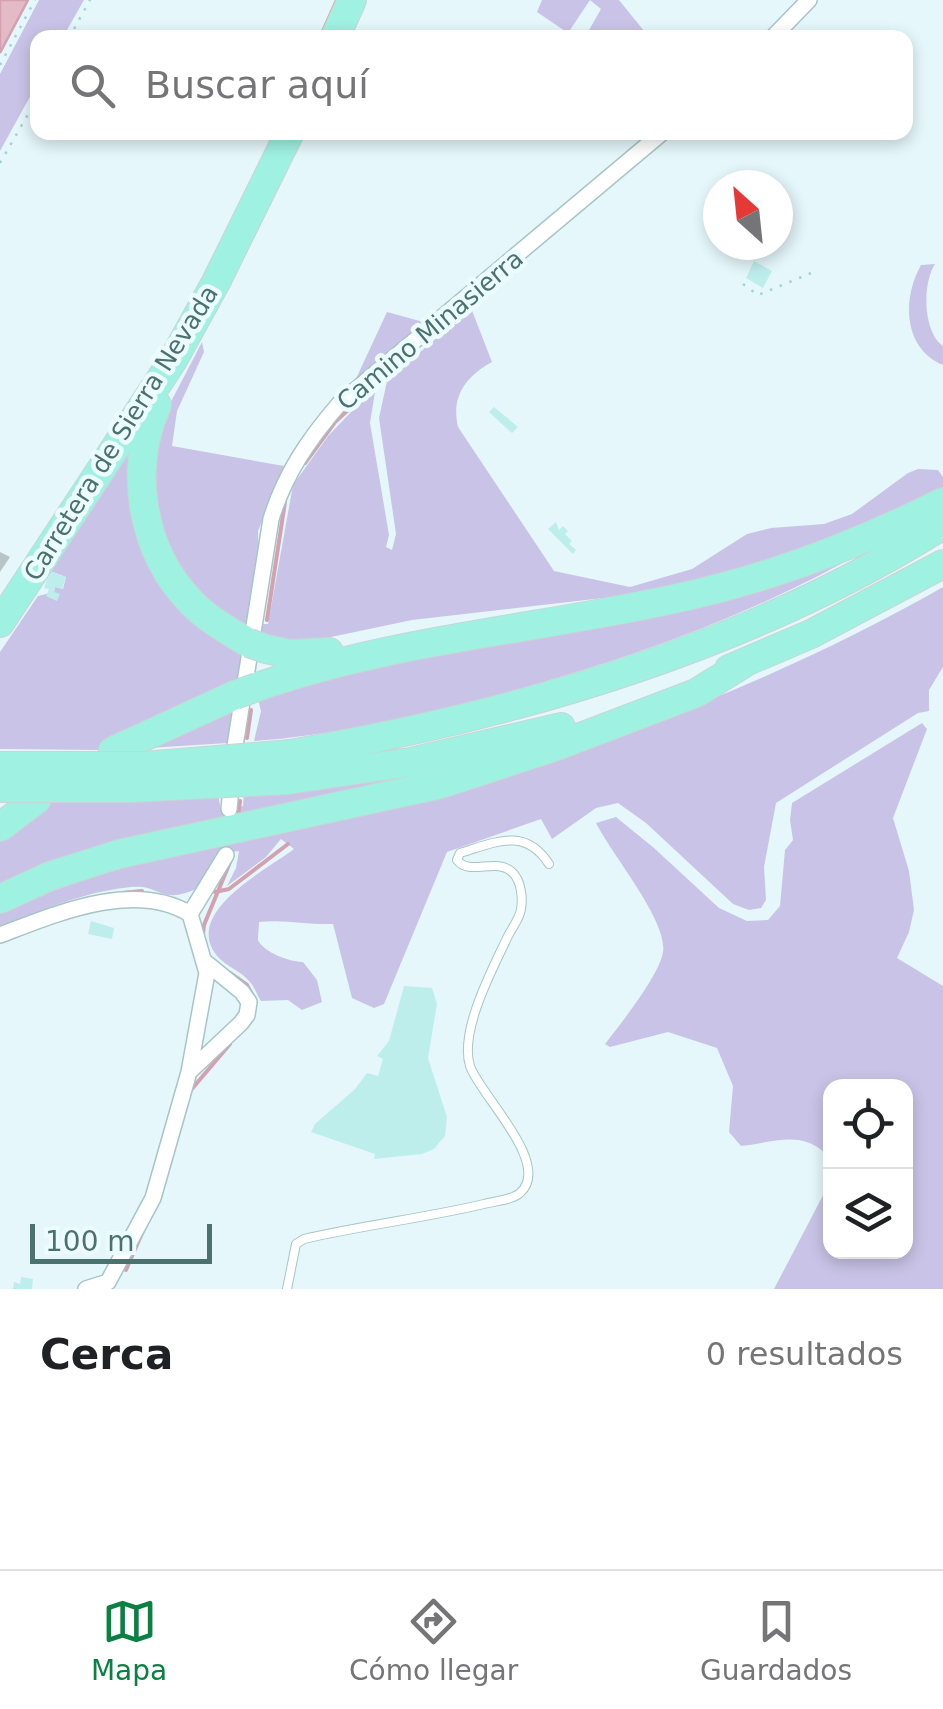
<!DOCTYPE html>
<html lang="es">
<head>
<meta charset="utf-8">
<style>
	:root { --surface:#fff; --page:#f2f2f2; --text:#202124; --muted:#757577; --line:#e0e0e0; --accent:#0b8043 }
	body { margin:0; font-family:"DejaVu Sans",sans-serif; background:var(--page); color:var(--text) }
	.controls { position:absolute; right:30px; bottom:30px; display:grid; overflow:hidden; border-radius:20px; box-shadow:0 5px 15px #0003 }
	.controls button { width:90px; height:90px; display:grid; place-items:center; padding:0; border:0; border-bottom:2px solid var(--line); background:var(--surface); color:var(--text); font:50px sans-serif }
	.compass { position:absolute; left:703px; top:170px; width:90px; height:90px; border-radius:50%; background:var(--surface); box-shadow:0 5px 15px #0003; rotate:333deg }
	.scale { position:absolute; left:30px; bottom:25px; width:182px; box-sizing:border-box; padding-left:10px; border:5px solid #4c726f; border-top:0; font-size:28px; line-height:35px; white-space:nowrap; color:#4c726f; -webkit-text-stroke:8px #ebfbfe; paint-order:stroke }
	.list { margin:0; padding:0; list-style:none }
	h2 { display:flex; justify-content:space-between; align-items:center; height:130px; margin:0; padding:0 40px; font-size:42px }
	h2 small { font-size:32px; font-weight:400; color:var(--muted) }
	.icon { flex:none; width:55px; height:55px; fill:none; stroke:currentColor; stroke-width:2; stroke-linecap:round; stroke-linejoin:round }
	.map { position:relative; flex:none; width:943px; height:1289px; overflow:hidden }
	.search { position:absolute; background:var(--surface); box-shadow:0 5px 15px #0003; left:30px; right:30px; top:30px; height:110px; display:flex; align-items:center; gap:25px; box-sizing:border-box; padding:0 35px; border-radius:20px; color:var(--muted); font-size:38px }
	.sheet { height:280px; background:var(--surface) }
	nav { display:flex; justify-content:space-around; align-items:center; box-sizing:border-box; height:140px; border-top:2px solid var(--line); background:var(--surface); font-size:28px; color:var(--muted) }
	nav a { display:grid; justify-items:center; gap:5px }
	nav .on { color:var(--accent) }
	.map>svg:first-child { display:block }
</style>
</head>
<body>
<div class="map">
<svg width="943" height="1289" viewBox="0 0 943 1289">
	<rect width="100%" height="100%" fill="#e5f7fb"/>
	<!-- green -->
	<path fill="#c9c4e7" d="M39 0H84L63 37 38 38 37 84 0 151V74Z
		M542 0H619L649 37H585L601 9 590 0 568 33 537 12Z
		M935 264C922 284 923 332 943 346V365C903 348 902 299 921 265Z
		M471 308 492 362C465 377 451 397 458 427L554 571 630 587 692 569 747 534 771 528 824 524 852 514 908 473 918 469 938 470 943 477V487L875 522 808 549 713 577 629 595 412 620 312 641 260 637 263 624H268L293 485 328 436 376 386 370 423 389 535 386 547 392 550 396 534 379 418 387 381Z
		M387 312 427 323 354 383Z
		M202 342 204 352 177 411 172 446 284 466 258 531V567L250 634 203 602 167 549 150 491 162 419Z
		M136 440 139 525 246 652 239 680 153 717 98 750 0 749V652L38 596 54 592 55 587 63 589 66 577 50 571Z
		M873 546C748 619 610 666 470 702 399 720 327 736 254 741L261 711 258 699 326 675Z
		M943 587V667L929 690V711L918 713 776 803 764 867 766 900 761 908 749 910 733 904 646 823 618 803 596 808 552 839 541 819 447 852 384 1004 374 1008 352 998 333 924C307 925 286 919 259 922 259 925 258 937 258 940 264 953 291 962 303 962L317 980 322 1002 302 1010 288 1000 261 1001C257 995 254 986 249 981 241 971 226 966 218 957 180 913 268 869 294 849L281 839 266 857 227 886 236 868 239 851 216 854 199 888C159 906 162 884 131 887 87 891 42 910 0 926V914C127 851 267 843 402 804 590 751 773 684 943 587Z
		M241 699 228 743 133 749Z
		M922 723 927 729 893 818 909 871 914 910 909 932 897 958 943 986V1289H774L830 1182V1252H906V1086H830V1158C803 1129 777 1142 741 1146L729 1132 733 1086 717 1048 668 1032 610 1047 605 1044C620 1025 660 974 663 952 668 921 612 855 596 823L616 817 654 848 719 908 747 921 768 920 780 906 785 850 793 840 790 820 792 803Z
		M510 754 0 888V842L59 797 218 794 221 811 243 806 244 791C335 790 421 773 510 754Z"/>
	<!-- water -->
	<path fill="#e3bac6" stroke="#d4a1b0" stroke-width="2.5" d="M0 0H28L0 53Z"/>
	<!-- shadow -->
	<path fill="#0003" d="M0 552 10 557 0 572Z"/>
	<g fill="none" stroke-linecap="round" stroke-linejoin="round">
		<!-- stream -->
		<path stroke="#d4a1b0" stroke-width="4" d="M320 38 337 0
			M485 291 520 262
			M383 378 406 357
			M305 463 335 422 375 385
			M267 620 285 502
			M247 738 251 710
			M238 816 240 801
			M215 892 229 889 288 844
			M122 893 142 891
			M203 934 204 925 233 855
			M230 973 247 985 254 998
			M191 1090 230 1044
			M126 1270 143 1231"/>
	</g>
	<!-- building -->
	<path fill="#beeeec" d="M754 261 772 271 763 288 746 278Z
		M494 407 518 427 512 433 489 412Z
		M556 522 559 530 563 526 568 531 565 534 572 541 569 544 576 550 573 554 548 529Z
		M50 571 66 577 62 589 55 587 54 592 60 594 57 601 46 596 49 589 44 588Z
		M91 921 114 928 112 939 88 934Z
		M404 986 432 988 437 1004 428 1058 447 1117 445 1136 434 1149 422 1154 374 1159 375 1154 311 1132 315 1124 355 1089 367 1073 378 1076 383 1059 377 1056 389 1041Z
		M21 1277 33 1279 32 1289H13L14 1282 20 1284Z"/>
	<g fill="none" stroke-linecap="round" stroke-linejoin="round">
		<defs>
			<path id="lane" d="M287 1289 296 1244 304 1239C364 1225 425 1218 484 1204 495 1201 512 1200 520 1193 553 1164 479 1094 470 1066 459 1031 493 968 508 936 512 928 520 918 521 909 523 898 521 881 513 873 497 856 470 877 457 860L460 853C496 842 525 827 549 864"/>
			<path id="street" d="M772 38 809 0
				M229 809 235 746 271 519C285 474 308 440 339 404L663 132
				M190 914 226 855
				M0 935C56 914 133 880 190 914
				M189 1072 241 1023 247 1015 249 1002 242 992 204 961
				M86 1289 108 1282 153 1198 189 1072 207 973 190 914"/>
			<path id="highway" d="M335 38 352 0
				M157 405C128 469 141 551 191 602 207 619 229 631 249 643
				M0 623 173 360 216 282 290 132
				M266 649 290 654 329 652
				M729 669 811 634 943 564
				M257 687C397 638 544 629 687 596 776 576 861 543 943 502
				M113 751 235 695
				M290 754C513 716 750 647 943 525
				M287 780 410 762 561 727
				M0 827 37 799
				M0 899 50 876 119 854 441 784 557 746 696 693 743 664"/>
		</defs>
		<!-- lane casing -->
		<use href="#lane" stroke="#a7c5c6" stroke-width="10"/>
		<!-- street casing -->
		<use href="#street" stroke="#a7c5c6" stroke-width="18"/>
		<!-- highway casing -->
		<use href="#highway" stroke="#c9d5d4" stroke-width="30"/>
		<!-- path -->
		<path stroke="#a1d3d0" stroke-width="2.5" stroke-dasharray="2.5 8" stroke-linecap="butt" d="M69 38 90 0
			M0 65 35 0
			M0 163 38 97
			M743 284 758 295 816 271"/>
		<!-- lane -->
		<use href="#lane" stroke="#fff" stroke-width="8"/>
		<!-- street -->
		<use href="#street" stroke="#fff" stroke-width="15"/>
		<!-- highway -->
		<use href="#highway" stroke="#9ff1e2" stroke-width="28"/>
		<defs>
			<path id="highway-bridge" d="M249 643 266 649
				M235 695 257 687
				M0 766H143L290 754
				M0 788H131L287 780"/>
		</defs>
		<!-- highway-bridge casing -->
		<use href="#highway-bridge" stroke="#c9d5d4" stroke-width="30" stroke-linecap="butt"/>
		<!-- highway-bridge -->
		<use href="#highway-bridge" stroke="#9ff1e2" stroke-width="28"/>
	</g>
	<g text-anchor="middle" dominant-baseline="central" stroke-width="9" stroke-linejoin="round" paint-order="stroke">
		<!-- street labels -->
		<g font-size="25" fill="#4c726f" stroke="#ebfbfe">
			<text transform="translate(430 330) rotate(-40)">Camino Minasierra</text>
			<text transform="translate(121 433) rotate(-58)">Carretera de Sierra Nevada</text>
		</g>
	</g>
</svg>
<div class="controls">
<button><svg class="icon" aria-label="locate" viewBox="0 0 24 24"><circle cx="12" cy="12" r="6"/><path d="M12 2v4M12 18v4M2 12h4M18 12h4"/></svg></button>
<button><svg class="icon" aria-label="layers" viewBox="0 0 24 24"><path d="M12 4l9 5-9 5-9-5zM3 14l9 5 9-5"/></svg></button>
</div>
<svg class="compass" viewBox="-18 -18 36 36"><path d="M0-13l5 13h-10z" fill="#e53935"/><path d="M0 13l5-13h-10z" fill="#757577"/></svg>
<div class="scale">100 m</div>
<div class="search"><svg class="icon" aria-label="search" viewBox="0 0 24 24"><circle cx="10" cy="10" r="6"/><path d="M15 15l6 6"/></svg>Buscar aquí</div>
</div>
<section class="sheet">
<h2>Cerca<small>0 resultados</small></h2>
<ul class="list">
</ul>
</section>
<nav>
<a class="on"><svg class="icon" aria-label="map" viewBox="0 0 24 24"><path d="M3 6l6-2 6 2 6-2v14l-6 2-6-2-6 2zM9 4v14M15 6v14"/></svg>Mapa</a>
<a><svg class="icon" aria-label="directions" viewBox="0 0 24 24"><path d="M12 3l9 9-9 9-9-9zM9 14v-3h6M13 9l2 2-2 2"/></svg>Cómo llegar</a>
<a><svg class="icon" aria-label="saved" viewBox="0 0 24 24"><path d="M7 4h10v16l-5-4-5 4z"/></svg>Guardados</a>
</nav>
</body>
</html>
